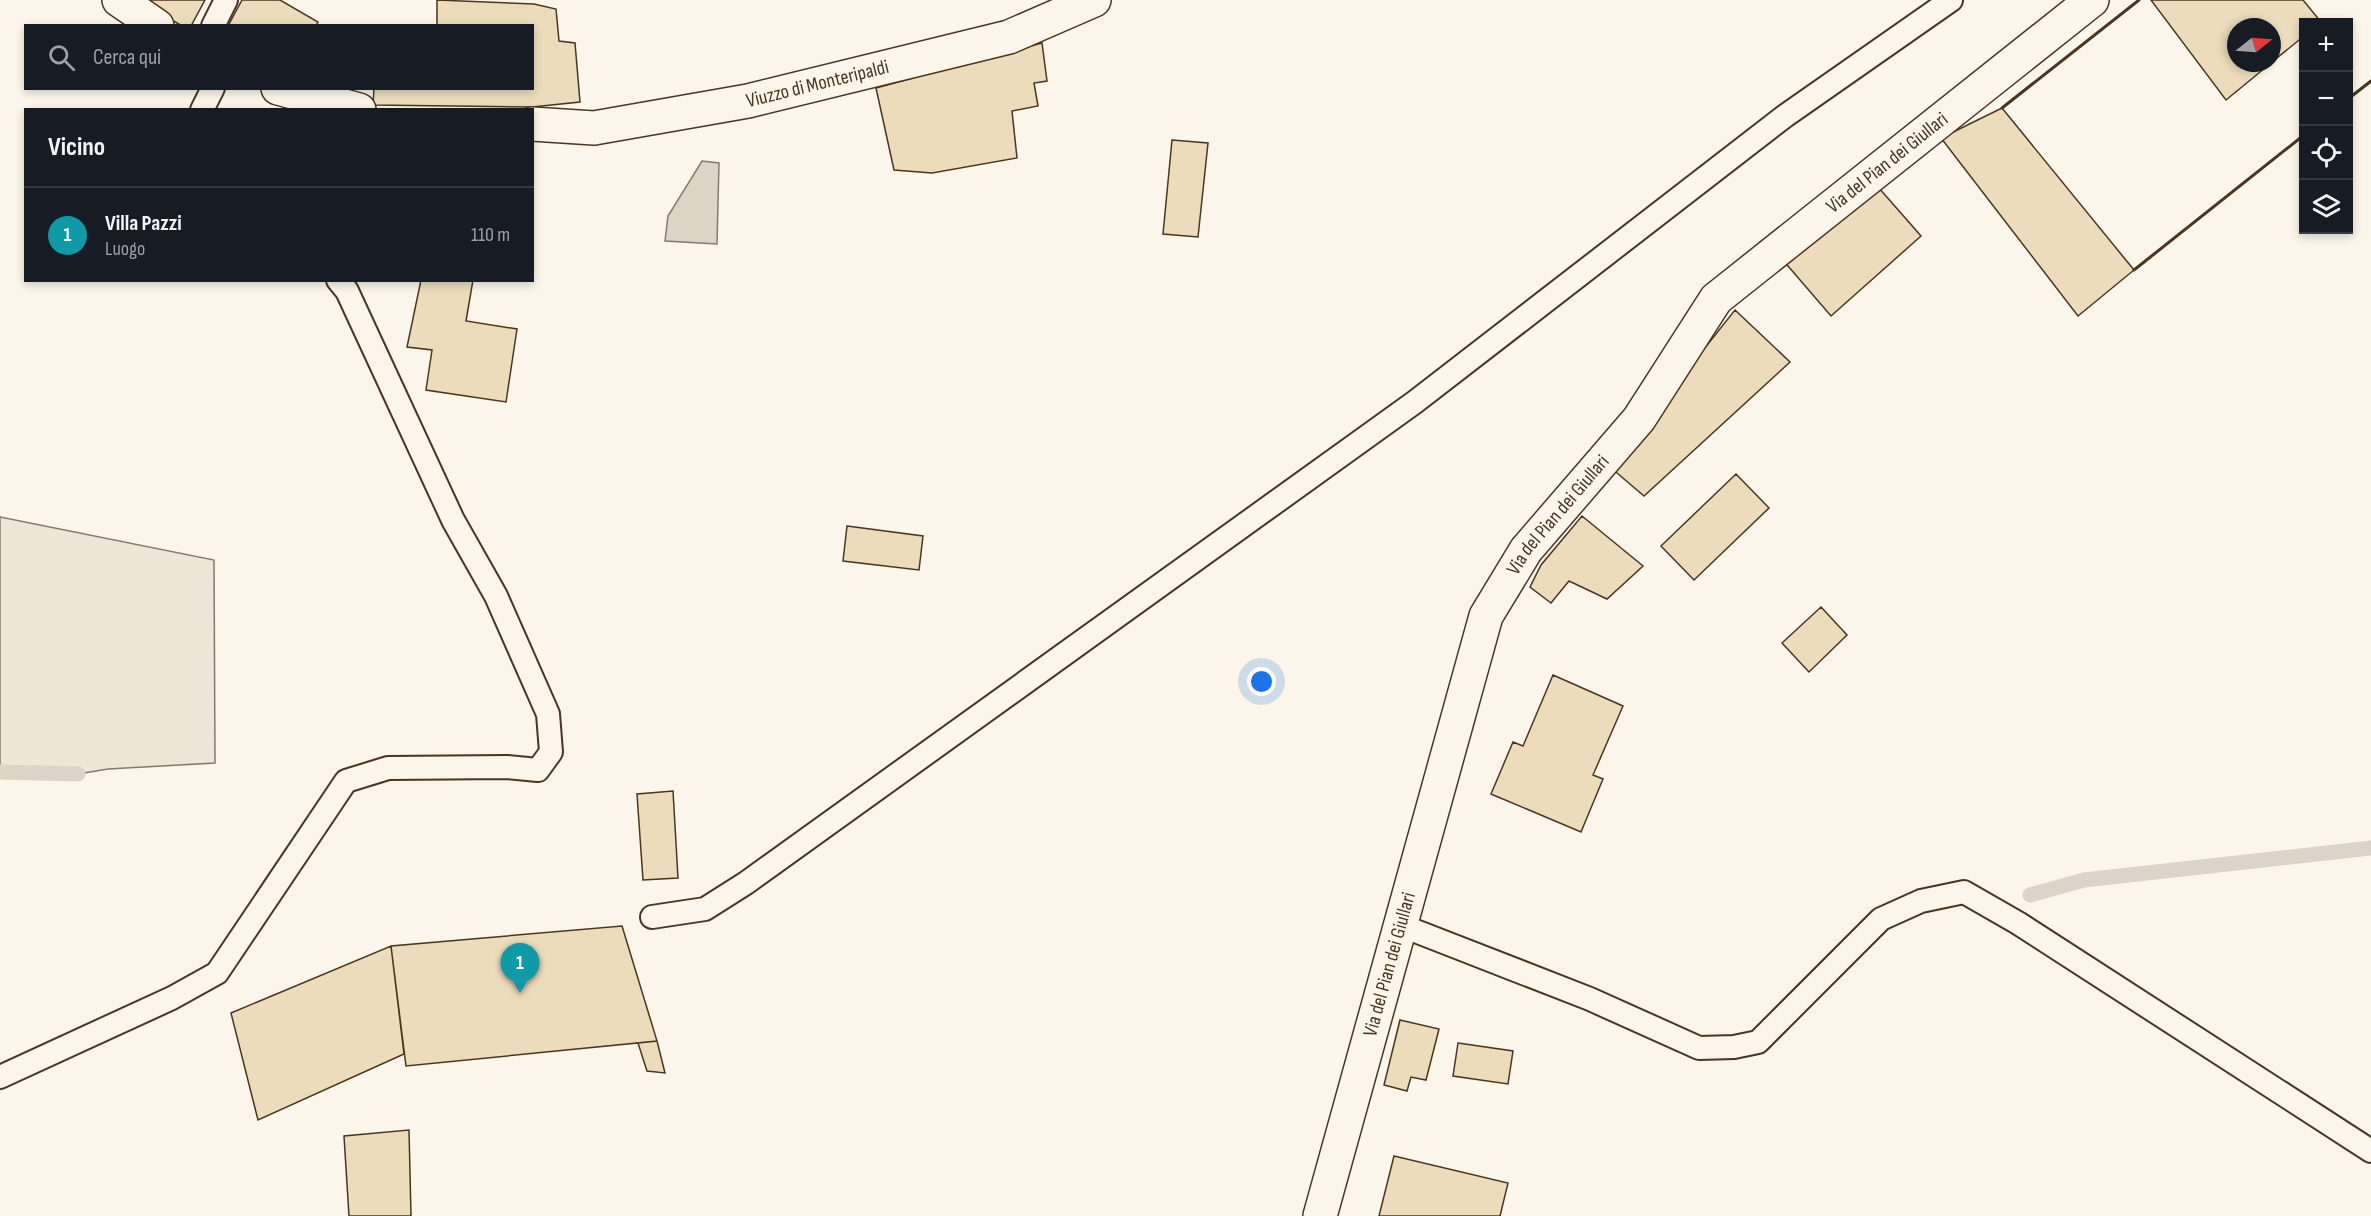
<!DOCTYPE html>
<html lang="it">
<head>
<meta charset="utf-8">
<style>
	:root { --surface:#171b24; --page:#242831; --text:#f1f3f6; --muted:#9ea1a6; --line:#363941; --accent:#1a73e8 }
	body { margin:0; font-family:"Sofia Sans Condensed",sans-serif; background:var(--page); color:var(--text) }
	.controls { position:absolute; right:18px; top:18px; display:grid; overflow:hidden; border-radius:0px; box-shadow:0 3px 9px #0003 }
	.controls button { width:54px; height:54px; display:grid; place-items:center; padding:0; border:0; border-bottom:2px solid var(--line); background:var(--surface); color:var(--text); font:30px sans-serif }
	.compass { position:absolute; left:2227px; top:18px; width:54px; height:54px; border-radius:50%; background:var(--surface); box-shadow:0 3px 9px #0003; rotate:73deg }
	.you { position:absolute; left:1262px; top:682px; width:21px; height:21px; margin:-15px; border:4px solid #fff; border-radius:50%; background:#1a73e8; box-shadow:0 0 0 9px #1a73e833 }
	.badge { display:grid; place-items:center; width:39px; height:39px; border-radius:50%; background:var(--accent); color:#fff; font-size:20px; font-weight:700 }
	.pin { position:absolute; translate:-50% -50px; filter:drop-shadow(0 2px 3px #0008) }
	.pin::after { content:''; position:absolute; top:32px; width:21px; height:18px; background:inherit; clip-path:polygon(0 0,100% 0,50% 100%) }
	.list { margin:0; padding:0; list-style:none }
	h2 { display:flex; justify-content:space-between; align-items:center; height:78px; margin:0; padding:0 24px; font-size:26px }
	h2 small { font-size:20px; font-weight:400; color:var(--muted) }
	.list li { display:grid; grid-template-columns:39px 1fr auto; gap:18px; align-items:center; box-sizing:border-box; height:96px; padding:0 24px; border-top:2px solid var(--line) }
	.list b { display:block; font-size:22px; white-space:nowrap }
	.list p { margin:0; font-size:20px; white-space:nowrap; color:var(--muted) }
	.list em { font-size:20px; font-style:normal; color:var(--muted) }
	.icon { flex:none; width:33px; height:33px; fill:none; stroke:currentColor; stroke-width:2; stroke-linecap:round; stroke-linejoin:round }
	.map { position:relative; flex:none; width:2371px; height:1216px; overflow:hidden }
	.search { position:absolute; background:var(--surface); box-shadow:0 3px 9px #0003; left:24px; top:24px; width:510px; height:66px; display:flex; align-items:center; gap:15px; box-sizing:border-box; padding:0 21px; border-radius:0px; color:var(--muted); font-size:22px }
	.panel { position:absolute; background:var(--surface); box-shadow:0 3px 9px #0003; left:24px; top:108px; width:510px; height:174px; border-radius:0px }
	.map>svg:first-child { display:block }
</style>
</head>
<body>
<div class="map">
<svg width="2371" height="1216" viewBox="0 0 2371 1216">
	<rect width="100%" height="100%" fill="#fbf6e9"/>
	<!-- green -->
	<path fill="#ede6d9" stroke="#887966" stroke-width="1.5" d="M0 517 214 560 215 763 108 769 78 774 0 772Z"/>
	<!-- water -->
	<path fill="#dcd4c6" stroke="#887966" stroke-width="1.5" d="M702 161 719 163 717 244 665 241 668 216Z"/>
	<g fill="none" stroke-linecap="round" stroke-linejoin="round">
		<!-- stream -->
		<path stroke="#dcd4c6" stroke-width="15" d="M0 772 78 774
			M2030 895 2084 880 2371 848"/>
	</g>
	<!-- building -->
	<path fill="#ecdcbc" stroke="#4a3520" stroke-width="1.5" d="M144 0H205L191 26H182L143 3Z
		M242 0H280L318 22 316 26H228Z
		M437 0 534 4 556 9 559 41 575 43 580 102 532 107 373 105 374 88H532V26H437Z
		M2151 0H2303L2321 22H2304V36L2272 62V27H2236V63H2271L2226 100Z
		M1042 43 1047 81 1034 83 1038 106 1012 111 1017 158 932 173 894 170 876 88Z
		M2002 108 2134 270 2078 316 1941 138Z
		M1172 140 1208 143 1198 237 1163 234Z
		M1871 179 1921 236 1831 316 1782 259Z
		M421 280H473L466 321 517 329 506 402 426 390 432 350 407 347Z
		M1735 310 1790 362 1644 496 1610 467Z
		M1736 474 1769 508 1694 580 1661 546Z
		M1582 516 1643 566 1607 599 1569 581 1551 603 1530 587 1541 565Z
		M847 526 923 536 919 570 843 561Z
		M1821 607 1847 635 1809 672 1782 643Z
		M1553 675 1623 706 1593 775 1603 779 1581 832 1491 794 1513 742 1523 746Z
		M673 791 678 878 643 880 637 794Z
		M622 926 657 1041 406 1066 391 946Z
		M391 946 404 1054 258 1120 231 1013Z
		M1400 1020 1439 1029 1426 1080 1411 1077 1407 1091 1384 1085Z
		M657 1041 665 1073 647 1071 638 1043Z
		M1458 1043 1513 1051 1508 1084 1453 1076Z
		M409 1130 411 1216H349L344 1136Z
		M1394 1156 1508 1183 1500 1216H1379Z"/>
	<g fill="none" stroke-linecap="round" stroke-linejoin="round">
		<defs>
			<path id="service" d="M213 26 226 0
				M202 110 213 88
				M652 917 705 909 746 883 1415 402 1785 116 1951 0
				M1400 925 1590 999 1699 1048 1734 1047 1758 1042 1881 919 1921 901 1964 892 2018 923 2371 1151
				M0 1077 172 998 217 973 346 781 388 768 507 767 538 770 551 752 548 714 496 596 453 520 347 291 338 280"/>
			<g id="minor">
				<path d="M119 0 157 26"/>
				<path d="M278 88 359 110"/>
				<path id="s1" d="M532 124 594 128 748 101 1009 37 1094 0"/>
				<path id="s2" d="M1320 1216 1486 616 1526 550 1639 419 1716 299 2092 0"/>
			</g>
		</defs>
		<!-- service casing -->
		<use href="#service" stroke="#4a3520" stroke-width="26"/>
		<!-- minor casing -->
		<use href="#minor" stroke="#4a3520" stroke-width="36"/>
		<!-- service -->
		<use href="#service" stroke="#fbf6e9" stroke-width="22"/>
		<!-- minor -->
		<use href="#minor" stroke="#fbf6e9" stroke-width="33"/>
		<!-- wall -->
		<path stroke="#4a3520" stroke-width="3" d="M2348 99 2371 81
			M2002 108 2139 0
			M2134 270 2304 135"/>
	</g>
	<g text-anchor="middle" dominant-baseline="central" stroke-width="4.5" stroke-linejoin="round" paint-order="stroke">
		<!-- street labels -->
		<g font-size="20" fill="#4a3520" stroke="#fbf6e9">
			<text stroke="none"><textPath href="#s1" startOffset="290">Viuzzo di Monteripaldi</textPath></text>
			<text stroke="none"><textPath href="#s2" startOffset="1234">Via del Pian dei Giullari</textPath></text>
			<text stroke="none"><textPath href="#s2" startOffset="747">Via del Pian dei Giullari</textPath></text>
			<text stroke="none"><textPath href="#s2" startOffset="261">Via del Pian dei Giullari</textPath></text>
		</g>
	</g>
</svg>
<div class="controls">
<button>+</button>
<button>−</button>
<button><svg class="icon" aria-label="locate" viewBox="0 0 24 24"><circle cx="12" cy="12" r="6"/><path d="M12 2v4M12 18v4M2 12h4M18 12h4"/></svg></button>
<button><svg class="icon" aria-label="layers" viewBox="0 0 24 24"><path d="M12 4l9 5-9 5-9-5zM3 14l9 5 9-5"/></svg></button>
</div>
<svg class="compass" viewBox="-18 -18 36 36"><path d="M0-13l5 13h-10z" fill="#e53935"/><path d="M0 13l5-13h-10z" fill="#9ea1a6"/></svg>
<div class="you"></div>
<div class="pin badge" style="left:520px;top:993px;background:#0f9aa8">1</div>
<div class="search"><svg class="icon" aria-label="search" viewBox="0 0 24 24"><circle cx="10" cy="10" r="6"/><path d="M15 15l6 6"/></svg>Cerca qui</div>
<section class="panel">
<h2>Vicino<small></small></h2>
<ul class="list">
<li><span class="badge" style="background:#0f9aa8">1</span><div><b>Villa Pazzi</b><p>Luogo</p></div><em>110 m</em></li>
</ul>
</section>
</div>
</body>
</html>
